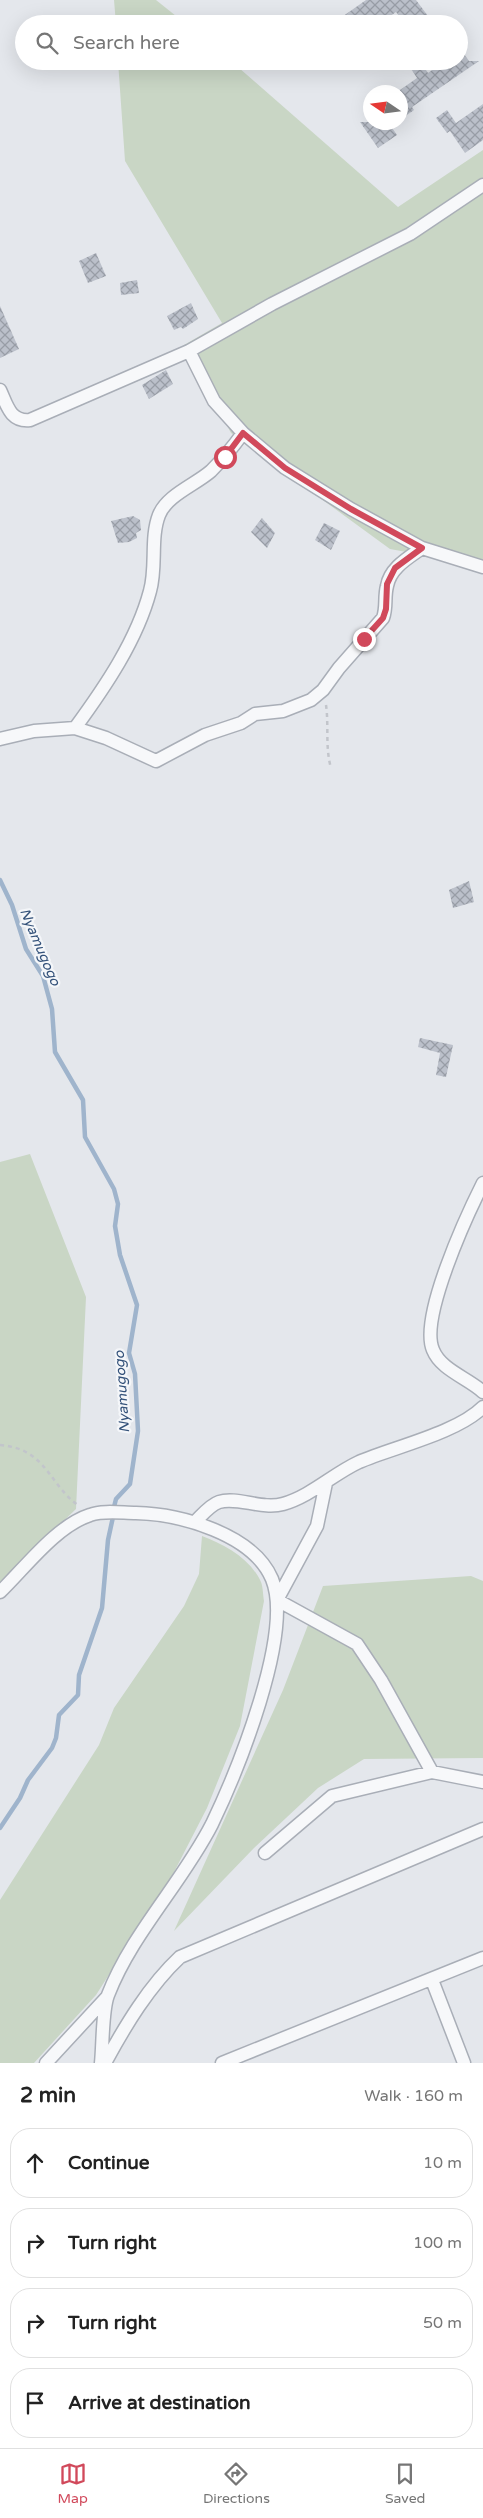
<!DOCTYPE html>
<html lang="en">
<head>
<meta charset="utf-8">
<style>
	:root { --surface:#fff; --page:#f6f6f6; --text:#222; --muted:#767676; --line:#e0e0e0; --accent:#d1495b }
	body { margin:0; font-family:"Varela Round",sans-serif; background:var(--page); color:var(--text) }
	.compass { position:absolute; left:363px; top:85px; width:45px; height:45px; border-radius:50%; background:var(--surface); box-shadow:0 5px 20px #0002; rotate:283deg }
	.stop { position:absolute; width:15px; height:15px; margin:-11px; border:4px solid #d1495b; border-radius:50%; background:#fff }
	.stop.end { background:#d1495b; border-color:#fff; box-shadow:0 1px 5px #0008 }
	.list { margin:0; padding:0; list-style:none }
	h2 { display:flex; justify-content:space-between; align-items:center; height:65px; margin:0; padding:0 20px; font-size:21px }
	h2 small { font-size:16px; font-weight:400; color:var(--muted) }
	.list li { display:grid; grid-template-columns:32px 1fr auto; gap:15px; align-items:center; box-sizing:border-box; height:70px; margin:0 10px 10px; padding:0 10px; border:1px solid var(--line); border-radius:20px }
	.list b { display:block; font-size:19px; white-space:nowrap }
	.list em { font-size:16px; font-style:normal; color:var(--muted) }
	.icon { flex:none; width:28px; height:28px; fill:none; stroke:currentColor; stroke-width:2; stroke-linecap:round; stroke-linejoin:round }
	.map { position:relative; flex:none; width:483px; height:2063px; overflow:hidden }
	.search { position:absolute; background:var(--surface); box-shadow:0 5px 20px #0002; left:15px; right:15px; top:15px; height:55px; display:flex; align-items:center; gap:12px; box-sizing:border-box; padding:0 18px; border-radius:28px; color:var(--muted); font-size:19px }
	.sheet { height:385px; background:var(--surface) }
	nav { display:flex; justify-content:space-around; align-items:center; box-sizing:border-box; height:70px; border-top:1px solid var(--line); background:var(--surface); font-size:14px; color:var(--muted) }
	nav a { display:grid; justify-items:center; gap:2px }
	nav .on { color:var(--accent) }
	.map>svg:first-child { display:block }
</style>
</head>
<body>
<div class="map">
<svg width="483" height="2063" viewBox="0 0 483 2063">
	<defs>
		<pattern id="building-cross-hatch" width="8" height="8" patternUnits="userSpaceOnUse" patternTransform="scale(1.25)"><rect width="8" height="8" fill="#bbc0ca"/><path d="M0 0l8 8M0 8l8-8" fill="none" stroke="#989da6"/></pattern>
	</defs>
	<rect width="100%" height="100%" fill="#e4e7ec"/>
	<!-- grass -->
	<path fill="#c9d6c5" d="M114 0H156L186 24H116Z
		M118 61H231L398 207 483 150V566L390 549 231 433 184 345 222 323 125 161Z
		M30 1154 86 1297 76 1509 0 1582V1162Z
		M202 1536C225 1545 250 1558 261 1582 263 1587 263 1595 264 1601L240 1726 207 1808 172 1876 96 1995 34 2063H0V1900L99 1745 114 1708 184 1606 199 1574Z
		M471 1576 483 1581V1758L364 1759 318 1788 254 1848 174 1931 283 1690 323 1586Z"/>
	<g fill="none" stroke-linecap="round" stroke-linejoin="round">
		<!-- stream -->
		<path stroke="#9fb4cc" stroke-width="4.5" d="M0 880 12 905 26 949 43 976 52 1009 55 1052 83 1100 85 1137 114 1189 118 1204 115 1226 120 1255 137 1305 129 1353 135 1374 138 1431 130 1484 116 1499 114 1507
			M0 1828 20 1798 28 1780 52 1748 56 1738 59 1715 78 1695 79 1675 102 1608 108 1540 113 1517"/>
	</g>
	<!-- building -->
	<path fill="url(#building-cross-hatch)" d="M366 0H416L434 24H405L396 12 379 24H332Z
		M459 47 469 61H479L412 107 414 110 400 120V90L417 78 406 61H420L428 73 445 61H459Z
		M483 104V140L465 153 450 131 447 133 436 118 447 110 456 123Z
		M360 122H388L397 135 378 148Z
		M96 253 106 276 88 283 79 261Z
		M137 280 139 293 121 295 120 283Z
		M191 303 198 319 183 329 181 327 174 330 167 316Z
		M0 306 19 349 0 358Z
		M166 370 173 384 149 399 142 385Z
		M133 516 140 520 141 530 136 533 137 538 129 542 118 543 111 521Z
		M262 518 275 533 267 548 251 532Z
		M324 523 340 531 331 550 315 540Z
		M469 881 474 902 453 908 449 890Z
		M420 1038 453 1045 446 1077 436 1075 440 1053 418 1047Z"/>
	<g fill="none" stroke-linecap="round" stroke-linejoin="round">
		<defs>
			<path id="street" d="M189 351 214 401 243 433 285 468 351 509 422 548 483 567
				M0 390C7 405 10 422 30 420L189 351 272 304 410 234 483 185
				M75 728 106 738 156 761 205 735 241 723 255 714 283 711 311 700 323 690 339 668 383 618C387 607 384 597 387 586 390 568 408 558 422 548
				M0 739 34 731 75 728C105 687 137 640 150 591 157 567 150 538 159 515 167 495 195 485 211 471 223 459 233 447 243 433
				M483 1183C467 1215 419 1318 433 1350 441 1370 468 1378 483 1392
				M326 1483 317 1526 277 1600 357 1644 381 1680 432 1772
				M196 1521C202 1515 210 1505 219 1502 237 1496 262 1510 283 1504 311 1496 333 1474 359 1462 394 1447 457 1433 483 1407
				M0 1592C25 1568 56 1526 90 1515 103 1510 122 1513 136 1513 180 1514 253 1534 272 1579 294 1633 237 1772 212 1824 182 1883 132 1933 108 1995 102 2010 103 2045 101 2063
				M265 1853 332 1796 432 1772 483 1782
				M432 1980 464 2063
				M46 2063 107 1997
				M105 2063C125 2026 149 1986 180 1957L483 1829
				M222 2063 483 1958"/>
		</defs>
		<!-- street casing -->
		<use href="#street" stroke="#a9aeb7" stroke-width="15"/>
		<!-- path -->
		<path stroke="#c2c5cb" stroke-width="2.5" stroke-dasharray="4 4" stroke-linecap="butt" d="M326 705C329 726 325 747 331 768
			M0 1445C47 1449 48 1484 79 1506"/>
		<!-- street -->
		<use href="#street" stroke="#f7f8fa" stroke-width="12"/>
	</g>
	<g fill="none" stroke-linecap="round" stroke-linejoin="round">
		<!-- route -->
		<path stroke="#d1495b" stroke-width="6" d="M225 457 243 433 285 468 351 509 422 548 395 568 387 584 386 609 383 618 364 639"/>
	</g>
	<g text-anchor="middle" dominant-baseline="central" stroke-width="4.5" stroke-linejoin="round" paint-order="stroke">
		<!-- water labels -->
		<g font-size="14" font-style="italic" fill="#34527a" stroke="#f4f6f9">
			<text transform="translate(40 947) rotate(67)">Nyamugogo</text>
			<text transform="translate(122 1392) rotate(-94)">Nyamugogo</text>
		</g>
	</g>
</svg>
<svg class="compass" viewBox="-18 -18 36 36"><path d="M0-13l5 13h-10z" fill="#e53935"/><path d="M0 13l5-13h-10z" fill="#767676"/></svg>
<div class="stop" style="left:225px;top:457px"></div>
<div class="stop end" style="left:364px;top:639px"></div>
<div class="search"><svg class="icon" aria-label="search" viewBox="0 0 24 24"><circle cx="10" cy="10" r="6"/><path d="M15 15l6 6"/></svg>Search here</div>
</div>
<section class="sheet">
<h2>2 min<small>Walk · 160 m</small></h2>
<ul class="list">
<li><svg class="icon" aria-label="ahead" viewBox="0 0 24 24"><path d="M12 20V5M6 11l6-6 6 6"/></svg><div><b>Continue</b></div><em>10 m</em></li>
<li><svg class="icon" aria-label="right" viewBox="0 0 24 24"><path d="M7 20v-9h11M14 6l5 5-5 5"/></svg><div><b>Turn right</b></div><em>100 m</em></li>
<li><svg class="icon" aria-label="right" viewBox="0 0 24 24"><path d="M7 20v-9h11M14 6l5 5-5 5"/></svg><div><b>Turn right</b></div><em>50 m</em></li>
<li><svg class="icon" aria-label="arrive" viewBox="0 0 24 24"><path d="M6 21V4h12l-3 4 3 4H6"/></svg><div><b>Arrive at destination</b></div></li>
</ul>
</section>
<nav>
<a class="on"><svg class="icon" aria-label="map" viewBox="0 0 24 24"><path d="M3 6l6-2 6 2 6-2v14l-6 2-6-2-6 2zM9 4v14M15 6v14"/></svg>Map</a>
<a><svg class="icon" aria-label="directions" viewBox="0 0 24 24"><path d="M12 3l9 9-9 9-9-9zM9 14v-3h6M13 9l2 2-2 2"/></svg>Directions</a>
<a><svg class="icon" aria-label="saved" viewBox="0 0 24 24"><path d="M7 4h10v16l-5-4-5 4z"/></svg>Saved</a>
</nav>
</body>
</html>
